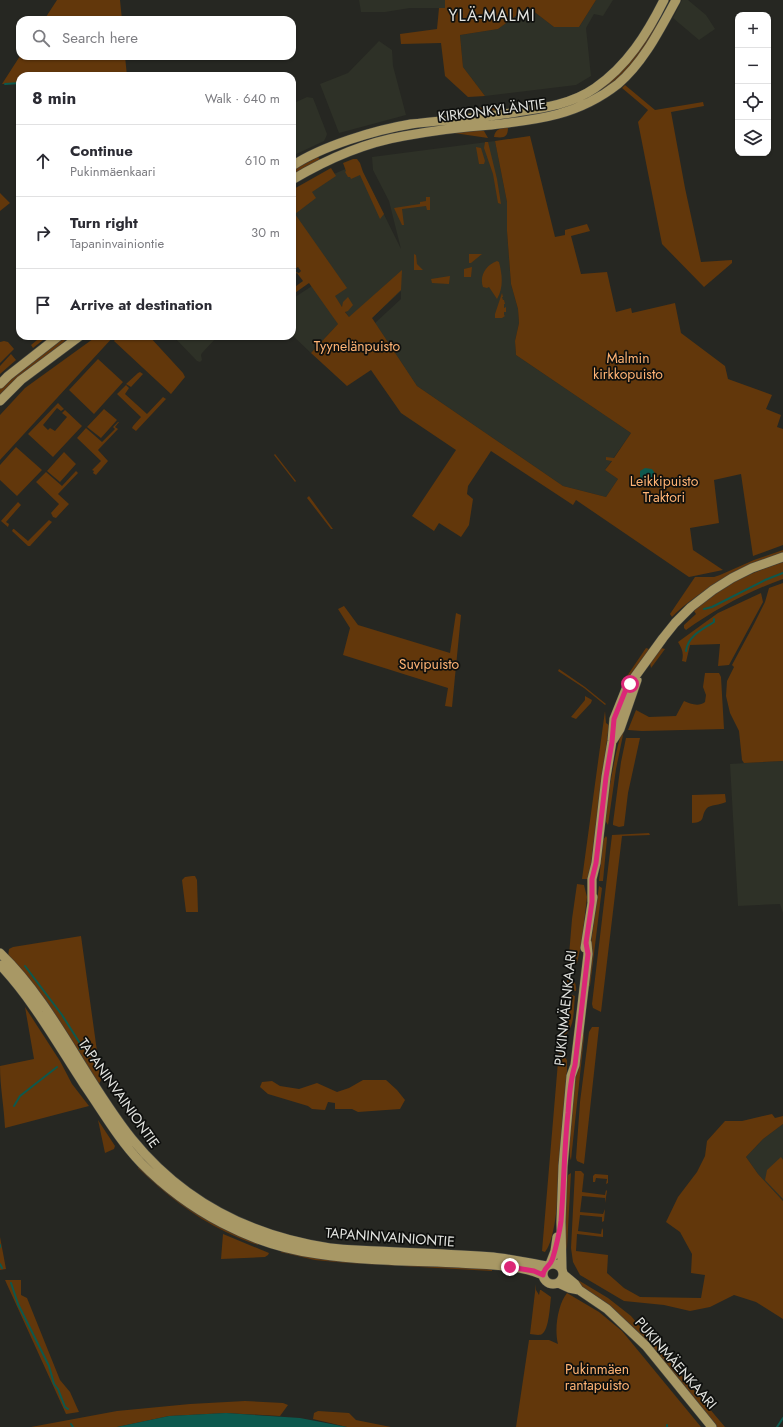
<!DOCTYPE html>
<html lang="en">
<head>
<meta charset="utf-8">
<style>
	:root { --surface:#fff; --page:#f2f2f3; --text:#2b2b33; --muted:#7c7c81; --line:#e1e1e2 }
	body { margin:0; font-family:Jost,sans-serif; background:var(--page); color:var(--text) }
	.controls { position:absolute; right:12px; top:12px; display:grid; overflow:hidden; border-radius:8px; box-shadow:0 1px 3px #0004 }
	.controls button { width:36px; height:36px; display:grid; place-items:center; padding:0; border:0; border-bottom:1px solid var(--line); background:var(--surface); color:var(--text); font:20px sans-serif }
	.stop { position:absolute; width:12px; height:12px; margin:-9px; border:3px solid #db2777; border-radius:50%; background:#fff }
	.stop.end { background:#db2777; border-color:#fff; box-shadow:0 1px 4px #0008 }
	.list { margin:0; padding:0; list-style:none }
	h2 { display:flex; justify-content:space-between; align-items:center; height:52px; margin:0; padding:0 16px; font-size:17px }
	h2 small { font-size:13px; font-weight:400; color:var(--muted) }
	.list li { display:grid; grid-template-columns:26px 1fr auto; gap:12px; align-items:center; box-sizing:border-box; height:72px; padding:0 16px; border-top:1px solid var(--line) }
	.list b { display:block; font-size:15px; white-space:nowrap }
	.list p { margin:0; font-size:13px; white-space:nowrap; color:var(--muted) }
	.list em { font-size:13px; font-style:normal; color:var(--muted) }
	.icon { flex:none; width:22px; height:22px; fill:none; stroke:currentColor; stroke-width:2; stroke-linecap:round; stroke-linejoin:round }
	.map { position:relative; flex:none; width:783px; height:1427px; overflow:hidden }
	.search { position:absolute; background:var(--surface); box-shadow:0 1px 3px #0004; left:16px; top:16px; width:280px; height:44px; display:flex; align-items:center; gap:10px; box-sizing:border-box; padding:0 14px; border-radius:12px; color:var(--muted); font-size:15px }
	.panel { position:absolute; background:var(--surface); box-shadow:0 1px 3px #0004; left:16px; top:72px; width:280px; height:268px; border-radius:12px }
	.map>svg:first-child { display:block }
</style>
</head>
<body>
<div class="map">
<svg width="783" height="1427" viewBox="0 0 783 1427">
	<rect width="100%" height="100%" fill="#262722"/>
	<!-- built -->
	<path fill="#2e3127" d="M359 0H445V8H410L385 12H361Z
		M596 0H613L603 16 594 14 586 28 591 76 576 85 485 96 463 67 460 35 498 29 528 7 554 27H579Z
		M682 0H688L706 15 715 29 699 40 673 18Z
		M379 41 392 50 393 66 406 115 339 133 320 84 348 73Z
		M307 97 313 98 327 134 326 137 324 141 292 156V104Z
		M495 141 507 202V231L511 284 518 309 519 323 515 341 516 355 631 433 605 470 618 479 606 497 563 486 417 386 375 323 401 299V291L372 318 349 317 317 271 329 263 292 212V202L320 180 357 164 363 172 401 249 389 201 373 170 372 157Z
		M312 286H315L340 322 311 353 292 335V299Z
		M173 336H218L202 353 201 355 202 360 200 362 197 361Z
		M783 761V913L780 904 738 906 730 764Z
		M783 1124V1201L758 1174 746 1157 763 1139Z"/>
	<!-- green -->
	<path fill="#62370b" d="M57 0H120L122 20H44Z
		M445 0H596L579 27H554L528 7 498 29 460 35 463 67 485 96 468 97 445 76 441 43 401 44 400 34 437 29 439 8H445Z
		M656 23 658 24C644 52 625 74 599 93L598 91C624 71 640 51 656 23Z
		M20 56H125L127 76H20V84H2Z
		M625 85 655 110 703 102 704 106 671 112 685 188 701 262 732 260V263L704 287 662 244 638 122 648 110 622 88Z
		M502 105 505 107V110L476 113 470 111 469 109Z
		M508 127C508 138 504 138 494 137 495 129 501 128 508 127Z
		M477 130 484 131 488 138 454 133Z
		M530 136 555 237 565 235V230L587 224 590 231 571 236 581 274 607 272 616 312 631 308 632 313 675 303 681 333 725 366 728 379 772 395 766 409 781 415 777 427 783 429V545L753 556 741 474 714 480 719 523 690 528 693 550 723 570 689 577 576 500 573 505 491 451 468 486 467 494 473 499 469 525 461 537 439 523 434 531 412 516 456 450 401 413 371 370 347 386 311 353 338 324 309 283 292 295V289L303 281 297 273 292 276V275L296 272 299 273 301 271 298 267 292 271V267L296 264 292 258V190L331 168 336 176 312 192 316 198 295 214 347 288 335 296 342 307 343 302 348 297 353 305 348 311 345 312 349 317 402 270 401 290 372 318 417 386 563 486 606 497 618 479 605 470 612 461 606 460V457L614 458 631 433 516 355 515 341 519 323 518 309 511 284 507 231V202L495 141Z
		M485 142H488L497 179 501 204 498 203 493 174 484 148Z
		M476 147 481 148 485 161 484 164H479Z
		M318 157 320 160 292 176V170Z
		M353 159H357L360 163 363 172 384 214 380 219 360 175 351 179 350 177H348L345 172 346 171 343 163Z
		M0 193 10 203 0 211Z
		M426 197H430V210H427L426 206 402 209 404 225H402L394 208 420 204V202L426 201Z
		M414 254 416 255 417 264 423 270H414Z
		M469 254H482L471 263H469Z
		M497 261 499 262C502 274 504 287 497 299L489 287 487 288 483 287C479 276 486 265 497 261Z
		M472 267 471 277H464V269Z
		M450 276 449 284 432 283 431 279Z
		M502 293 503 297H502L503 300H504L505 304H504V308L506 307V312H504V315L505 316 502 318H495V314Z
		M42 336H48L33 348 31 345Z
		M66 336 68 337 56 350 0 396V389L15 373Z
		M97 336H114L0 460V415L25 388Z
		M118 336H149L183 373 185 377 171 394 114 341Z
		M4 341 8 342 14 349 0 363V342Z
		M11 354 16 360 0 374V366Z
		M98 359 123 382 94 414 69 390Z
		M140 372 143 374 131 387 126 384 138 373Z
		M126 385 129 388 125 394 147 414 163 397 166 399 136 431 132 428 133 426 141 417 117 394Z
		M58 403 64 409 61 411 57 408 43 425 48 430 50 428 55 431 67 417 62 413 65 410 82 426 53 457 28 434Z
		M104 409 117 420 101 438 87 427Z
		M118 422H119L115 427 118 429 98 450 108 461 96 475 93 473 94 471 92 470 101 461 77 438 86 428 102 442 115 429 113 427Z
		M16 447 42 470 17 496 0 480V465Z
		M64 452 76 464 60 482 47 471Z
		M275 454 296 481 295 482 274 455Z
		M76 471 78 473 58 494 69 504 56 518 53 517 51 513 59 504 36 482 46 472 62 486Z
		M309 496 333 529H331L307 498Z
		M18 502 21 505 6 522 9 524 8 527 1 521Z
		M49 520 52 522 30 546H28L12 531 13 529H14L28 541Z
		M783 550V553C744 571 702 586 672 617L670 614 695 577H714L720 575 754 560Z
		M783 562V579C749 591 716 609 686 630L684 628V625L696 614 694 611C719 586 750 573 783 562Z
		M783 583V761L744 763 742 760 739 731 730 713 726 696 727 681 734 667 732 665 754 624 765 602 769 588Z
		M761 593 763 602 729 665 718 666 720 644 690 645 686 662 682 661C684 653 682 649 678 642L718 613Z
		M344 606 358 625 450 653 456 613 461 615 452 707 445 706 448 688 343 655 350 628 338 609Z
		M646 648 649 649 637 668 624 685 623 682Z
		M661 648 665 649 651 668 650 663Z
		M559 669 585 687 606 704 605 705 584 688 558 671Z
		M705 673H719L721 677 724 729 642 731 628 730 636 710 649 717 676 716 684 701C690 704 699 707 705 702L706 695 703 687Z
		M585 696 592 700 591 703 576 719 571 717 585 700Z
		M605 711 606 723 609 725 589 879H582Z
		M623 726 624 730 616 769 608 825 605 820C609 787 614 758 623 726Z
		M626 738H640L628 793 624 826 619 827 613 825V823L621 762Z
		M725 794 726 802C720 805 710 805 707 808 700 816 707 822 692 823V795Z
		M649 833 650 835 622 836 601 1012 593 1008 592 1004 612 835Z
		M606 836 607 838 603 881H599L603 840Z
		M192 876H195L197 880 198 912H186L182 880 185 877Z
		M577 884 584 885 587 897 582 941 577 963 571 967H568L572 919Z
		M599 886 602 888 590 986 588 987 590 949Z
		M81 936 101 1080 99 1084 8 957 9 949 13 947Z
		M568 978C574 979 577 984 576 991L570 990 567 981Z
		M572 995 575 996C573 1011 576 1029 561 1038L562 1028H567Z
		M25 1007 60 1061 72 1084 89 1106 5 1128C4 1106 0 1087 0 1066L34 1059Z
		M592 1027H599L584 1164 577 1161 576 1158 580 1102 589 1032Z
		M582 1033 584 1034V1037L571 1160C565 1149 578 1050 582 1033Z
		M559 1050 567 1060V1071C565 1090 564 1108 562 1126 560 1151 560 1236 545 1252L542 1251Z
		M363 1080H386L397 1090 405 1100 400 1109 358 1112 352 1109H335V1103L328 1102 325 1110 312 1109 308 1106 268 1094 260 1087 262 1082 272 1081 280 1086 299 1089 317 1083 337 1092 349 1088Z
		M772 1114 775 1118 783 1116V1124L763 1139 746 1157 758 1174 783 1201V1319L756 1302 734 1295 710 1307 690 1311 664 1305 624 1301 580 1275 573 1262 571 1248 575 1171H581L584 1174 582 1192 605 1195 606 1190 607 1191 605 1203V1198L582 1196 580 1212 603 1214 605 1209 604 1221 602 1222V1217L580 1215 578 1231 601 1234 602 1228 603 1230V1237L577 1234 576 1251 608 1255 607 1273 624 1288 640 1297 701 1298 705 1275 691 1273 692 1254 680 1232 666 1222 678 1197 697 1172 705 1156 707 1141 725 1121H742Z
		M98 1120 115 1146 114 1149 105 1153Z
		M781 1157 783 1160V1199L765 1180 767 1170Z
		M138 1167 259 1242 258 1245C247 1242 237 1237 226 1232 193 1216 165 1194 138 1168Z
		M571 1173 567 1247 566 1250 564 1232 567 1179 568 1175Z
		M595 1174 608 1175V1183L606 1184 607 1179 596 1178 595 1182H593V1176Z
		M223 1234 269 1253 268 1255 265 1257 221 1259Z
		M0 1237 6 1269 0 1270Z
		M282 1251 492 1268V1271L347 1263 315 1260 280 1252Z
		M5 1280H21V1295L27 1298 60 1380 70 1392 79 1412 66 1414Z
		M578 1280 608 1298 631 1316 725 1427H717L662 1360 576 1282Z
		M536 1284V1290L539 1295 540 1290H541L551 1297C550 1305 549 1330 542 1334 539 1336 533 1334 530 1334Z
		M567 1293 599 1312 622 1331 701 1427H516L529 1340H549L558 1344C554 1329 558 1304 567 1293Z
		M245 1401 283 1403 288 1405 280 1416 226 1413 169 1416 117 1427H31L117 1411 190 1404Z
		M318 1411 349 1413 356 1420 391 1427H347L313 1419 314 1413Z"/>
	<!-- water -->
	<path fill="#0d594e" d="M645 468 652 469 656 475 653 485H643L640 480V471Z
		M226 1413 300 1418 347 1427H117L169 1416Z"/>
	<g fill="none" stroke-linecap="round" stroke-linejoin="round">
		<!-- stream -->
		<path stroke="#0d594e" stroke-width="2" d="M101 76 125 74
			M5 84 20 83
			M704 609 712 607 765 580 783 573
			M686 651C688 636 702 629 714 622V619
			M25 966 62 1015 81 1045 82 1048 80 1049
			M14 1106 20 1096 57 1067
			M0 1245V1247
			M0 1264 2 1268
			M11 1283 18 1304 49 1366 54 1384 58 1389 65 1407 68 1409
			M71 1424 73 1427
			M667 1427V1425
			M777 1427 783 1418"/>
		<defs>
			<path id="major" d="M292 166C322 146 375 130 411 124 446 120 482 118 517 112 544 108 572 104 595 88 627 66 647 34 664 0
				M292 180C327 159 363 143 404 136 432 131 462 127 491 125 538 120 579 115 618 84 644 62 660 29 676 0
				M0 384 8 376 59 336
				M0 401 21 380 80 336
				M613 740 620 729 637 680
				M592 902V879L596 863 606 777 612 741 614 719 626 689 663 638 675 623 691 607 713 590 732 578 752 568 783 557
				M585 948 593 897
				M0 953C54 1005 85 1081 132 1139 183 1202 250 1236 330 1248 345 1250 362 1250 377 1251 416 1253 455 1254 493 1257 511 1259 529 1263 547 1266
				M0 965C34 1001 58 1045 85 1086 103 1112 119 1140 141 1163 188 1211 251 1245 318 1254 364 1261 412 1261 459 1263 487 1265 517 1264 543 1275
				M550 1264 555 1251 557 1237
				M543 1274a10 10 0 1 1 20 0a10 10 0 1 1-20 0Z
				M562 1270 561 1222 563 1166 571 1076 575 1065 588 954 587 943
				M563 1274 575 1284 579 1290 607 1309 646 1346 712 1427
				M558 1283 569 1288 579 1290"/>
		</defs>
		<!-- major casing -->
		<use href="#major" stroke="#42433f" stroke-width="10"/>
		<!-- major -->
		<use href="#major" stroke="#a89865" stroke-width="9"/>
	</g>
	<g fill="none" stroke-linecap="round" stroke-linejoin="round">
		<!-- route -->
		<path stroke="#db2777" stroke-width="5" d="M510 1267 534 1271 543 1275C544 1267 550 1266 552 1260 555 1252 560 1230 561 1221 564 1185 564 1149 568 1113 569 1097 570 1081 575 1065L588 954 586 943 592 902V879L596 863 606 777 612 742 614 719 626 689 630 684"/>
	</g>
	<g text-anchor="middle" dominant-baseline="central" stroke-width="3.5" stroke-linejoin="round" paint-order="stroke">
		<!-- street labels -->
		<g font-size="14" fill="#e2e3df" stroke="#0f100e">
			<text transform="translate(492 110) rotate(-7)">KIRKONKYLÄNTIE</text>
			<text transform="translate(565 1008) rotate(-84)">PUKINMÄENKAARI</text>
			<text transform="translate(119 1093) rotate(55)">TAPANINVAINIONTIE</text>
			<text transform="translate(390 1237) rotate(4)">TAPANINVAINIONTIE</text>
			<text transform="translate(676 1363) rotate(49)">PUKINMÄENKAARI</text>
		</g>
		<!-- park labels -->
		<g font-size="14" fill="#ffb374" stroke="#0f100e">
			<text x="357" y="346">Tyynelänpuisto</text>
			<text x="628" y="358">Malmin<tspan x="628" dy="16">kirkkopuisto</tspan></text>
			<text x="664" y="481">Leikkipuisto<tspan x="664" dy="16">Traktori</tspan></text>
			<text x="429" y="664">Suvipuisto</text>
			<text x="597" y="1369">Pukinmäen<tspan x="597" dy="16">rantapuisto</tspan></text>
		</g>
		<!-- quarter labels -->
		<g font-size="16" letter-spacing="1" fill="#e2e3df" stroke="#0f100e">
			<text x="492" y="15">YLÄ-MALMI</text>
		</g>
	</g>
</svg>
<div class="controls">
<button>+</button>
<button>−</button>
<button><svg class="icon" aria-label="locate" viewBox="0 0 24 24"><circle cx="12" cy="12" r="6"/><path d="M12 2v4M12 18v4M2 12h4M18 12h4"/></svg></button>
<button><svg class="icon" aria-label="layers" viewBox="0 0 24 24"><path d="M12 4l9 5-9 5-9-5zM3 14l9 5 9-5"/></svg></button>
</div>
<div class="stop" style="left:630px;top:684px"></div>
<div class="stop end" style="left:510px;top:1267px"></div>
<div class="search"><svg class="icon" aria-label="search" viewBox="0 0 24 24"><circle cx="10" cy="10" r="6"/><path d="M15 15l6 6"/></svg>Search here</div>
<section class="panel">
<h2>8 min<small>Walk · 640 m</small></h2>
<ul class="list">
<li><svg class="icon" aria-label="ahead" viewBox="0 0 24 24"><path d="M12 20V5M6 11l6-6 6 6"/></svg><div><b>Continue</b><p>Pukinmäenkaari</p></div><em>610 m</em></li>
<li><svg class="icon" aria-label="right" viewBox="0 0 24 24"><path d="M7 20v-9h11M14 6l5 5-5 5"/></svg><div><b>Turn right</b><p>Tapaninvainiontie</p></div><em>30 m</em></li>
<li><svg class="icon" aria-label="arrive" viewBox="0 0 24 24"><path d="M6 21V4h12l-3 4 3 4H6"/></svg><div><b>Arrive at destination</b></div></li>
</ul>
</section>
</div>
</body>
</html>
